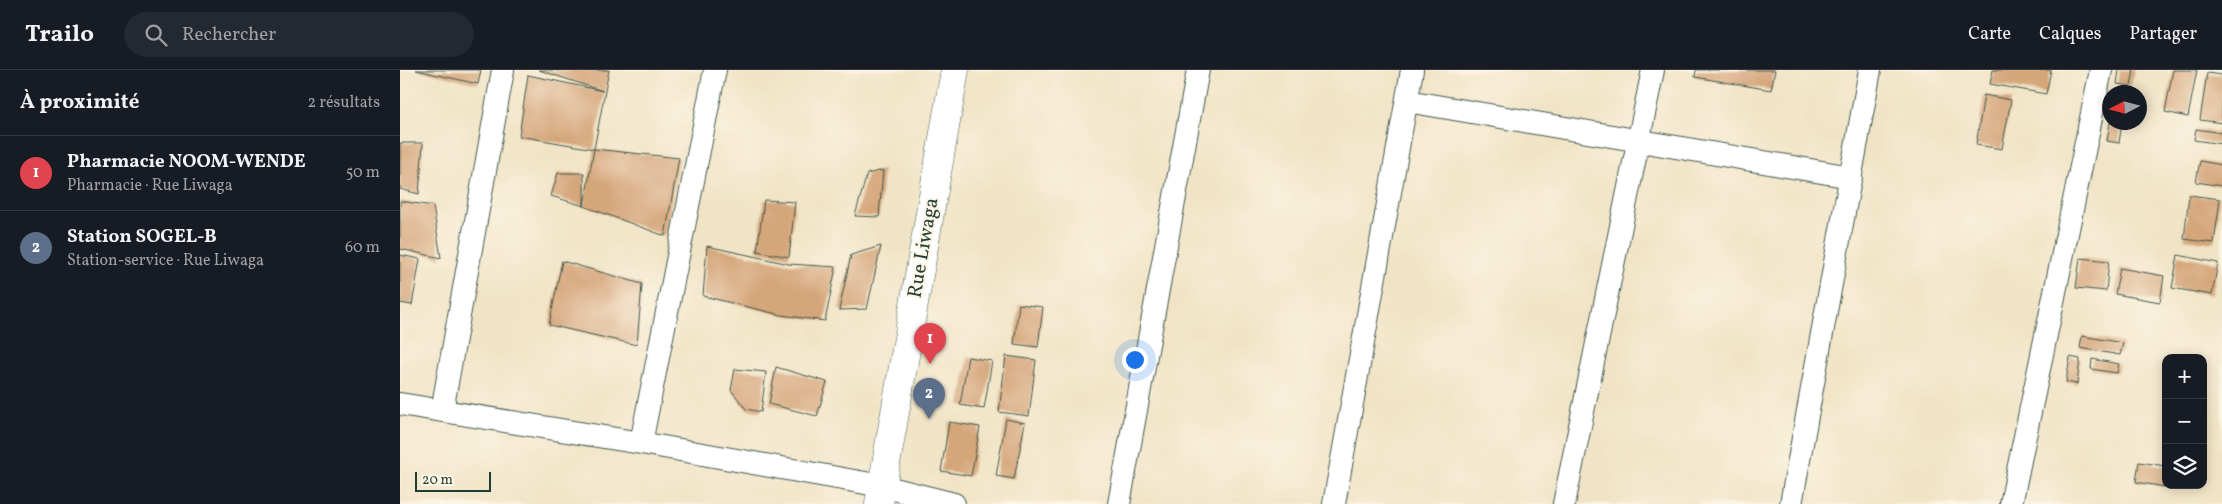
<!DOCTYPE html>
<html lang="fr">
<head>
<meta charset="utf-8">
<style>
	:root { --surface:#171b24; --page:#242831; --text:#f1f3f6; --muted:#9ea1a6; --line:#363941; --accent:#2563eb }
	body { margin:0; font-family:Vollkorn,serif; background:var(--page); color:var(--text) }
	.controls { position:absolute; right:15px; bottom:15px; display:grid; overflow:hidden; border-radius:10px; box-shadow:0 2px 12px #0003 }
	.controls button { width:45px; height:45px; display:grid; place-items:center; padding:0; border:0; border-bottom:1px solid var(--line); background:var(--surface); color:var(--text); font:25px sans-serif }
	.compass { position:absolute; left:1702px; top:15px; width:45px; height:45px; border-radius:50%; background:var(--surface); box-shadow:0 2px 12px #0003; rotate:264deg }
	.scale { position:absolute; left:15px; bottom:12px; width:76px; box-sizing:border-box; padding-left:5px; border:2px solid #1f3d34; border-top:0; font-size:14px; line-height:18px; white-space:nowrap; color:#1f3d34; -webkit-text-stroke:4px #fcf5e5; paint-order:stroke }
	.you { position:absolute; left:734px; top:289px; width:18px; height:18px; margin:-12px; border:4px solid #fff; border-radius:50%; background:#1a73e8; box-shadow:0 0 0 8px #1a73e833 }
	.badge { display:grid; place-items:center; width:32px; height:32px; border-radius:50%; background:var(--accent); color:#fff; font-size:16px; font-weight:700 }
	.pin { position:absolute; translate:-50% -41px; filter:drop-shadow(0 1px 2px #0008) }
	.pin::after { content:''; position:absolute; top:26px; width:18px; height:15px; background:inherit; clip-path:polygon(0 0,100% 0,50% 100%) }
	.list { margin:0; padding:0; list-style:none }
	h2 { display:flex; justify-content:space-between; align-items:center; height:65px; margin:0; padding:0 20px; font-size:21px }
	h2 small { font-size:16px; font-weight:400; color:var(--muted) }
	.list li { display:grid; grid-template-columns:32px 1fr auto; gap:15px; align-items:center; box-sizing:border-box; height:75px; padding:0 20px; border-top:1px solid var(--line) }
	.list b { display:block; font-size:19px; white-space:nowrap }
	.list p { margin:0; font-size:16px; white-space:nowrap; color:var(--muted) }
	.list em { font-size:16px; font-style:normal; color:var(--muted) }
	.icon { flex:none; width:28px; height:28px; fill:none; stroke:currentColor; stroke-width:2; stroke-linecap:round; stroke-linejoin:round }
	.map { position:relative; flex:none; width:1822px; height:434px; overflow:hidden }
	header { display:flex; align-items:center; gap:30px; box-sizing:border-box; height:70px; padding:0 25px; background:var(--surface); border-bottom:1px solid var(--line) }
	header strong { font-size:24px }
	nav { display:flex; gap:28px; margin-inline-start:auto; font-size:18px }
	.search { width:350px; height:45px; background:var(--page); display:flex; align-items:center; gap:12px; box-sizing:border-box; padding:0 18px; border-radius:28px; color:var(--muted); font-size:19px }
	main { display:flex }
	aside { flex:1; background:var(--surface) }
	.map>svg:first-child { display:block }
</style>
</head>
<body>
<header>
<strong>Trailo</strong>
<div class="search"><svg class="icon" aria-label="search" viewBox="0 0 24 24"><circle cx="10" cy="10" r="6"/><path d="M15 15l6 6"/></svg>Rechercher</div>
<nav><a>Carte</a><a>Calques</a><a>Partager</a></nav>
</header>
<main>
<aside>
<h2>À proximité<small>2 résultats</small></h2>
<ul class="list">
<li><span class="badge" style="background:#e0444e">1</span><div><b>Pharmacie NOOM-WENDE</b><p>Pharmacie · Rue Liwaga</p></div><em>50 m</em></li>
<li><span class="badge" style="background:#5c6f8a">2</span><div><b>Station SOGEL-B</b><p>Station-service · Rue Liwaga</p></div><em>60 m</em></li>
</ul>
</aside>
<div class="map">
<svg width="1822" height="434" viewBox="0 0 1822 434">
	<rect width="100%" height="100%" fill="#fcf5e5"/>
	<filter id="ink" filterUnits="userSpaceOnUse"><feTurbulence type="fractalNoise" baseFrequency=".02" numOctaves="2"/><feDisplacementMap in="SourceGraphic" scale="10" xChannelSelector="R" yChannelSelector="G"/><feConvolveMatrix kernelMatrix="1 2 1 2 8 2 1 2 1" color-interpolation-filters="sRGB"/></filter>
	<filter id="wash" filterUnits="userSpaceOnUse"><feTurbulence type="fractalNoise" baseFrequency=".0096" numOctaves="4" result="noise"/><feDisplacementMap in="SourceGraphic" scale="20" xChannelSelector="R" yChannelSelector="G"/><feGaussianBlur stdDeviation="1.12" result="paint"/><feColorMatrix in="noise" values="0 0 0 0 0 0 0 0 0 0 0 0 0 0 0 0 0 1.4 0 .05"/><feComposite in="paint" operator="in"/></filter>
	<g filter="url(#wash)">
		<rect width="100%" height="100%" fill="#f1e4c6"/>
		<g id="blocks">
			<!-- building -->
			<path fill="#d5a67a" d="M16 0H81L78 14Z
				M139 0H209L194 79 119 66 128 5 203 21Z
				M1296 0H1375L1371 20 1295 7Z
				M1593 0H1651L1646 24 1590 14Z
				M1719 0H1734L1731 16 1717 14Z
				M1773 0H1797L1788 47 1765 42Z
				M1807 3 1822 5V53L1800 50Z
				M1584 25 1611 30 1602 79 1576 75Z
				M1710 52H1722L1719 73 1707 71Z
				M1796 59 1822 63V74L1794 70Z
				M0 73H23L19 124 0 119Z
				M194 79 279 88 265 166 184 136Z
				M1800 91 1822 95V116L1796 112Z
				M483 100 479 147 455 146 467 104Z
				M158 103H184V136L151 126Z
				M1789 125 1820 129 1814 173 1784 169Z
				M364 130 395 132 389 187 357 181Z
				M0 131 33 136 41 188 0 179Z
				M307 176 389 194 436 197 425 251 381 245 303 226Z
				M481 176 467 239 439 240 451 185Z
				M0 185 20 189 12 235 0 233Z
				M1778 185 1818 193 1812 225 1772 218Z
				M1680 188 1709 191 1706 221 1676 218Z
				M162 191 242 214 237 275 149 255Z
				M1720 198 1764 206 1760 232 1715 224Z
				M619 234 643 237 638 277 614 274Z
				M1682 266 1723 273 1720 285 1680 278Z
				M606 286 636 290 629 346 599 342Z
				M568 287 592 291 584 339 560 335Z
				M1670 287 1680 289 1677 314 1666 312Z
				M1692 289 1719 294 1717 303 1691 299Z
				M376 297 427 312 417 346 369 334Z
				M335 299 366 302 361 342 346 339 331 320Z
				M606 349 625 353 614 409 596 406Z
				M549 352 580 357 571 406 541 401Z
				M1739 392 1766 396 1765 417 1736 412Z"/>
		</g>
	</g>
	<g filter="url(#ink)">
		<use href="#blocks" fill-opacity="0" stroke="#3e564a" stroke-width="1"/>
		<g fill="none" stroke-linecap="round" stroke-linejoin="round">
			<defs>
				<path id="street" d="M1007 31 1451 107
					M0 334 241 373 482 416 554 434
					M42 341 103 0
					M241 373 315 0
					M719 434 798 0
					M934 434 1012 0
					M1164 434 1253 0
					M1391 434 1470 0
					M1611 434 1701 0"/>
				<path id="secondary" d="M479 434 555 0"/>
			</defs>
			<!-- street casing -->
			<use href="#street" stroke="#3e564a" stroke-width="24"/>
			<!-- secondary casing -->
			<use href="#secondary" stroke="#3e564a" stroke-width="29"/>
			<!-- street -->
			<use href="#street" stroke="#fff" stroke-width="22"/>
			<!-- secondary -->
			<use href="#secondary" stroke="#fff" stroke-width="28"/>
		</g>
	</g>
	<g text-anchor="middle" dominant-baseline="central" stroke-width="4" stroke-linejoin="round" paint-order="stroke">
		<!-- street labels -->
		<g font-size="20" fill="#1f3d34" stroke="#fcf5e5">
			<text transform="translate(524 178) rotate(-80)">Rue Liwaga</text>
		</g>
	</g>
</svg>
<div class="controls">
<button>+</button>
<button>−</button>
<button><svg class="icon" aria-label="layers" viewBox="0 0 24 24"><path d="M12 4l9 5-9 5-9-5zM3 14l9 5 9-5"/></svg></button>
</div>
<svg class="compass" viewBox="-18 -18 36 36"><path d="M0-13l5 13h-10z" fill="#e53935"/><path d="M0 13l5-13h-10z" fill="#9ea1a6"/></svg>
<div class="scale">20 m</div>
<div class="you"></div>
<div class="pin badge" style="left:530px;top:294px;background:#e0444e">1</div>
<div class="pin badge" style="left:529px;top:349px;background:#5c6f8a">2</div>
</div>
</main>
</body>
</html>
